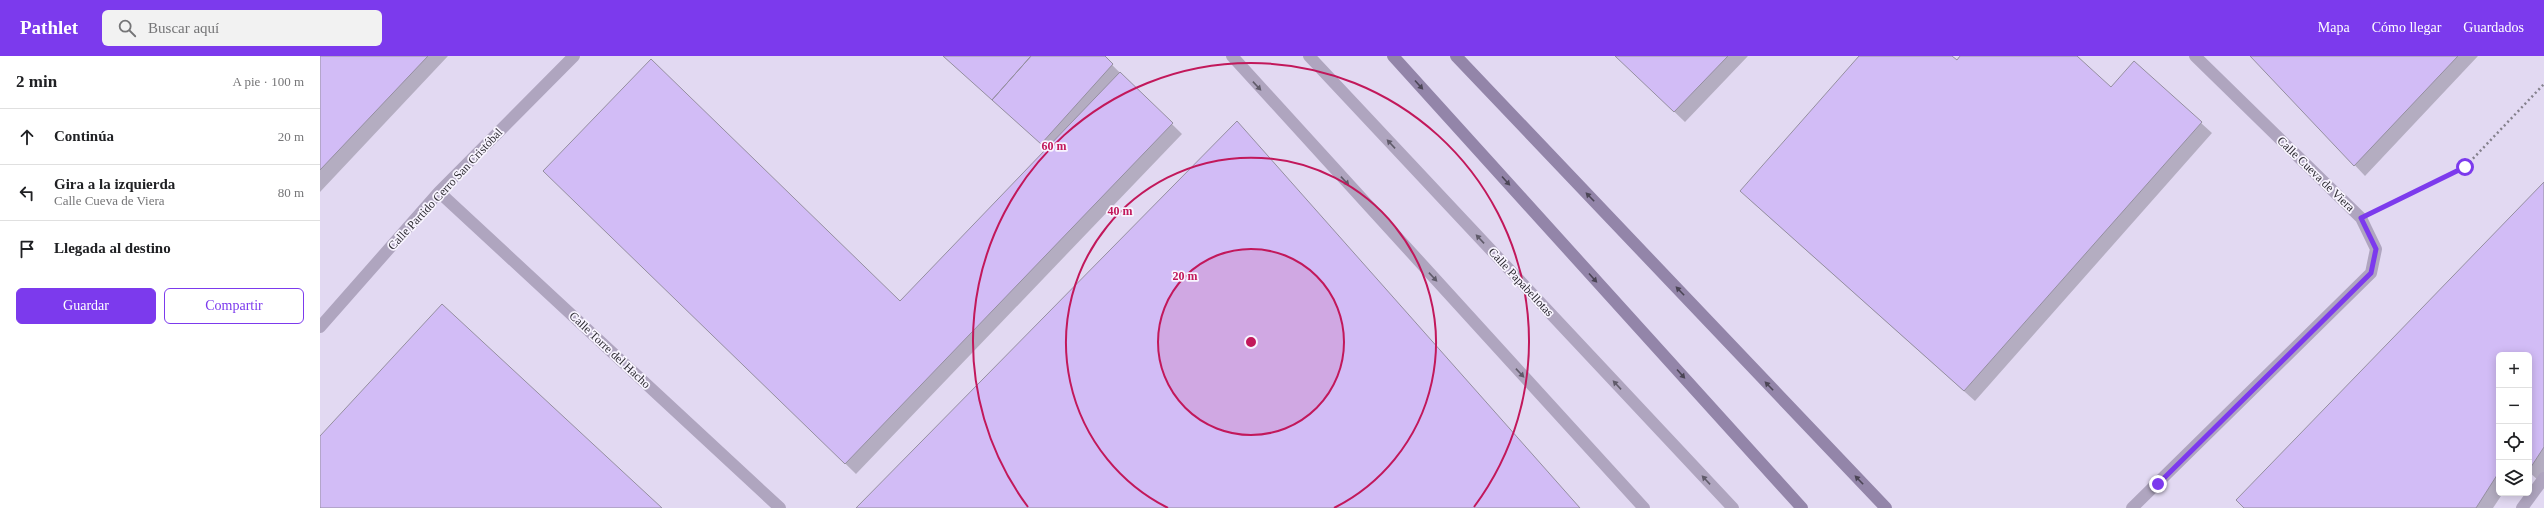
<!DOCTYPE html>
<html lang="es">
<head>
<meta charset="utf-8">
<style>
	:root { --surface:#fff; --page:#f2f2f2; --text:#202124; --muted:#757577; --line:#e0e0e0; --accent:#7c3aed }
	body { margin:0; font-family:Georgia,serif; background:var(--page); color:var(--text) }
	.controls { position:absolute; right:12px; bottom:12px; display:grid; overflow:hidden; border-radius:6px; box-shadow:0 2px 10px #0003 }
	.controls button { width:36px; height:36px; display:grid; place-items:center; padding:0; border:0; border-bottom:1px solid var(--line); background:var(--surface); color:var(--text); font:20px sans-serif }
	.stop { position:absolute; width:12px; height:12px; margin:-9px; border:3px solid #7c3aed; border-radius:50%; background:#fff }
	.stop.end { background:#7c3aed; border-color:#fff; box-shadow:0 1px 4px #0008 }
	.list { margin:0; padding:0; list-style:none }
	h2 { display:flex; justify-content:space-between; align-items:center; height:52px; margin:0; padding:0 16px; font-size:17px }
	h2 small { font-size:13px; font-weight:400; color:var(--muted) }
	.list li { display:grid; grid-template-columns:26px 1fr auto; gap:12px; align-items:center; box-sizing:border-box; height:56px; padding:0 16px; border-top:1px solid var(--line) }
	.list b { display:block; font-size:15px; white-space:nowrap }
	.list p { margin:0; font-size:13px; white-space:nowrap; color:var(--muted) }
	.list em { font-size:13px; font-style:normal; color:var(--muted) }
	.actions { display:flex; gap:8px; padding:12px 16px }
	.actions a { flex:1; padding:9px 0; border:1px solid var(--accent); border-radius:6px; text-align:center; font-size:14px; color:var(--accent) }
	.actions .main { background:var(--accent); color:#fff }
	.icon { flex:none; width:22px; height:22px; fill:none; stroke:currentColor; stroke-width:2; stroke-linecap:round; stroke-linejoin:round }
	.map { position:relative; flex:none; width:2224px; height:452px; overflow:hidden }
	header { display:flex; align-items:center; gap:24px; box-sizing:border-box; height:56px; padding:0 20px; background:var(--accent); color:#fff }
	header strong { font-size:19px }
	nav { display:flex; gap:22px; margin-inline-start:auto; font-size:14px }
	.search { width:280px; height:36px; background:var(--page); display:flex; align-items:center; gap:10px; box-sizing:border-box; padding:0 14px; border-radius:6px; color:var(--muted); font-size:15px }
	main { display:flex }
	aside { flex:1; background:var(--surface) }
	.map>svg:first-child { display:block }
</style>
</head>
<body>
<header>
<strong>Pathlet</strong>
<div class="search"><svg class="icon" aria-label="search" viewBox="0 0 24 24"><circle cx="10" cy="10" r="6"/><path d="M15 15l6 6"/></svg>Buscar aquí</div>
<nav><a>Mapa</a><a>Cómo llegar</a><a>Guardados</a></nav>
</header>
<main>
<aside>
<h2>2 min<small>A pie · 100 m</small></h2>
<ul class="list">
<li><svg class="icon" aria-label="ahead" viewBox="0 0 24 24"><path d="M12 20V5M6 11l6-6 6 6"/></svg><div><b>Continúa</b></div><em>20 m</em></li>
<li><svg class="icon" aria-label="left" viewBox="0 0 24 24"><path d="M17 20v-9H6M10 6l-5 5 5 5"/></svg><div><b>Gira a la izquierda</b><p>Calle Cueva de Viera</p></div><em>80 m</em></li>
<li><svg class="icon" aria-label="arrive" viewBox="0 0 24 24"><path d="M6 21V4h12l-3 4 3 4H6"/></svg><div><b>Llegada al destino</b></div></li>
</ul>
<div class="actions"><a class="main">Guardar</a><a>Compartir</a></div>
</aside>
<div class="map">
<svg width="2224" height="452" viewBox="0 0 2224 452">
	<rect width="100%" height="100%" fill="#ece5f7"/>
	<!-- built -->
	<path fill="#e2d9f2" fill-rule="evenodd" d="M0 0H2224V452H0ZM2179 299H2209V437H2179Z"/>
	<!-- shadow -->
	<path fill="#0003" d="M0 0H128L0 136Z
		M623 0H783L862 78 536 418 235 126 580 246 727 93Z
		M1296 0H1428L1365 66Z
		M1540 0H1631L1637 5 1641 0H1755L1791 32 1814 6 1892 77 1655 345 1431 145Z
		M1932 0H2158L2045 120Z
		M2224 127V418L2219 425 2209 416V299H2179V437H2183L2173 452H1926Z"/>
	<!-- building -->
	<path fill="#d2bcf6" stroke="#958fa0" d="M0 0H108L0 114Z
		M623 0H711L672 44Z
		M711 0H785L793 8 721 88 672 44Z
		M1295 0H1408L1354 56Z
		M1539 0H1632L1637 4 1640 0H1757L1791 31 1814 5 1882 66 1644 335 1420 135Z
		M1930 0H2138L2034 110Z
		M331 3 580 245 800 16 853 67 525 408 223 115Z
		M917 65 1260 452H536Z
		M2224 126V391L2209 414V299H2179V416L2156 452H1924L1916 444Z
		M122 248 342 452H0V380Z"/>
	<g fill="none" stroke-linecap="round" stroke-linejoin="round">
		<!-- path -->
		<path stroke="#84808c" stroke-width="2.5" stroke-dasharray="2 3" stroke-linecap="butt" d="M2061 152 2145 111 2224 28"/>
		<!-- street -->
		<path stroke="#afa5bf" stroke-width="12" d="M912 0 1324 452
			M989 0 1413 452
			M119 136 460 452
			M0 271 119 136 254 0
			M1812 452 2051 217 2056 193 2041 162 1875 0
			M2202 452 2224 422"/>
		<!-- secondary -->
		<path stroke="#9385a9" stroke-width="12" d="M1073 0 1482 452
			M1136 0 1566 452"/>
	</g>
	<!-- one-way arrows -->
	<defs><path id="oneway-solid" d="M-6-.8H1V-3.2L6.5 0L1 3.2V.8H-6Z"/></defs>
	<g fill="#4b4555">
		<use href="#oneway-solid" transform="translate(1099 29) rotate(48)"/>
		<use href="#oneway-solid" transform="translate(1186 125) rotate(48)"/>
		<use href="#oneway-solid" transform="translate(1270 141) rotate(-134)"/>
		<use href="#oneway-solid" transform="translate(1273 222) rotate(48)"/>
		<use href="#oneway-solid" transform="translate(1360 235) rotate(-134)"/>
		<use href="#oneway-solid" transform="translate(1361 318) rotate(48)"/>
		<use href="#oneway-solid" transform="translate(1449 330) rotate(-134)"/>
		<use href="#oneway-solid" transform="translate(1539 424) rotate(-134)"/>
	</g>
	<g fill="#605b6a">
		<use href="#oneway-solid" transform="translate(937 30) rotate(47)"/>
		<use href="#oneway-solid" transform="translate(1071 88) rotate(-133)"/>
		<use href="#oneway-solid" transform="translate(1025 125) rotate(47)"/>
		<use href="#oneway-solid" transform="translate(1160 183) rotate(-133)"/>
		<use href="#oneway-solid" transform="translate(1113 221) rotate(47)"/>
		<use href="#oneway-solid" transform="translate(1200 317) rotate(47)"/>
		<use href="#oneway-solid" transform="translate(1297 329) rotate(-133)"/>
		<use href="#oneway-solid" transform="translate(1386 424) rotate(-133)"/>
	</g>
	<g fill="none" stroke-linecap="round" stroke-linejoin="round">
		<!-- route -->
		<path stroke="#7c3aed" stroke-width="5" d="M1838 428 2051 217 2056 193 2041 162 2145 111"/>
	</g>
	<!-- distance rings -->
	<circle cx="931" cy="286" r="93" fill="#c2185b" fill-opacity=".12"/>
	<g fill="none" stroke="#c2185b" stroke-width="2">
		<circle cx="931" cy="286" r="93"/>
		<path d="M848 452A185 185 0 1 1 1014 452"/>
		<path d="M708 451A278 278 0 1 1 1154 451"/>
	</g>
	<g text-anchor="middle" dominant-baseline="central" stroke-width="3.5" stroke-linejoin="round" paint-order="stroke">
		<!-- street labels -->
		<g font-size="12" fill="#2c2a31" stroke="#f8f4ff">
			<text transform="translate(1996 118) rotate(44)">Calle Cueva de Viera</text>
			<text transform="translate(125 133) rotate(-47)">Calle Partido Cerro San Cristóbal</text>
			<text transform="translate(1201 226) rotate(47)">Calle Papabellotas</text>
			<text transform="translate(290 294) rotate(43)">Calle Torre del Hacho</text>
		</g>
	</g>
	<circle cx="931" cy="286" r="6" fill="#c2185b" stroke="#f8f4ff" stroke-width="2"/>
	<g font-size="12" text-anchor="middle" font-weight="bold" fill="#c2185b" stroke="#f8f4ff" stroke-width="3.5" stroke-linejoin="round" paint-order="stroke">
		<text x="734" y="94">60 m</text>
		<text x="800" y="159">40 m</text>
		<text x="865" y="224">20 m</text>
	</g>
</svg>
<div class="controls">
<button>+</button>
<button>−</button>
<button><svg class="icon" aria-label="locate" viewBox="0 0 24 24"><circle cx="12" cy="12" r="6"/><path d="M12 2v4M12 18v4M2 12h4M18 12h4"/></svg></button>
<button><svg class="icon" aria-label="layers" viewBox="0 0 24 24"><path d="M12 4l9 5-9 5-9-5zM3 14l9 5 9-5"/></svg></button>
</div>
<div class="stop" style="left:2145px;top:111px"></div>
<div class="stop end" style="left:1838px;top:428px"></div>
</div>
</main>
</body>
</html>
